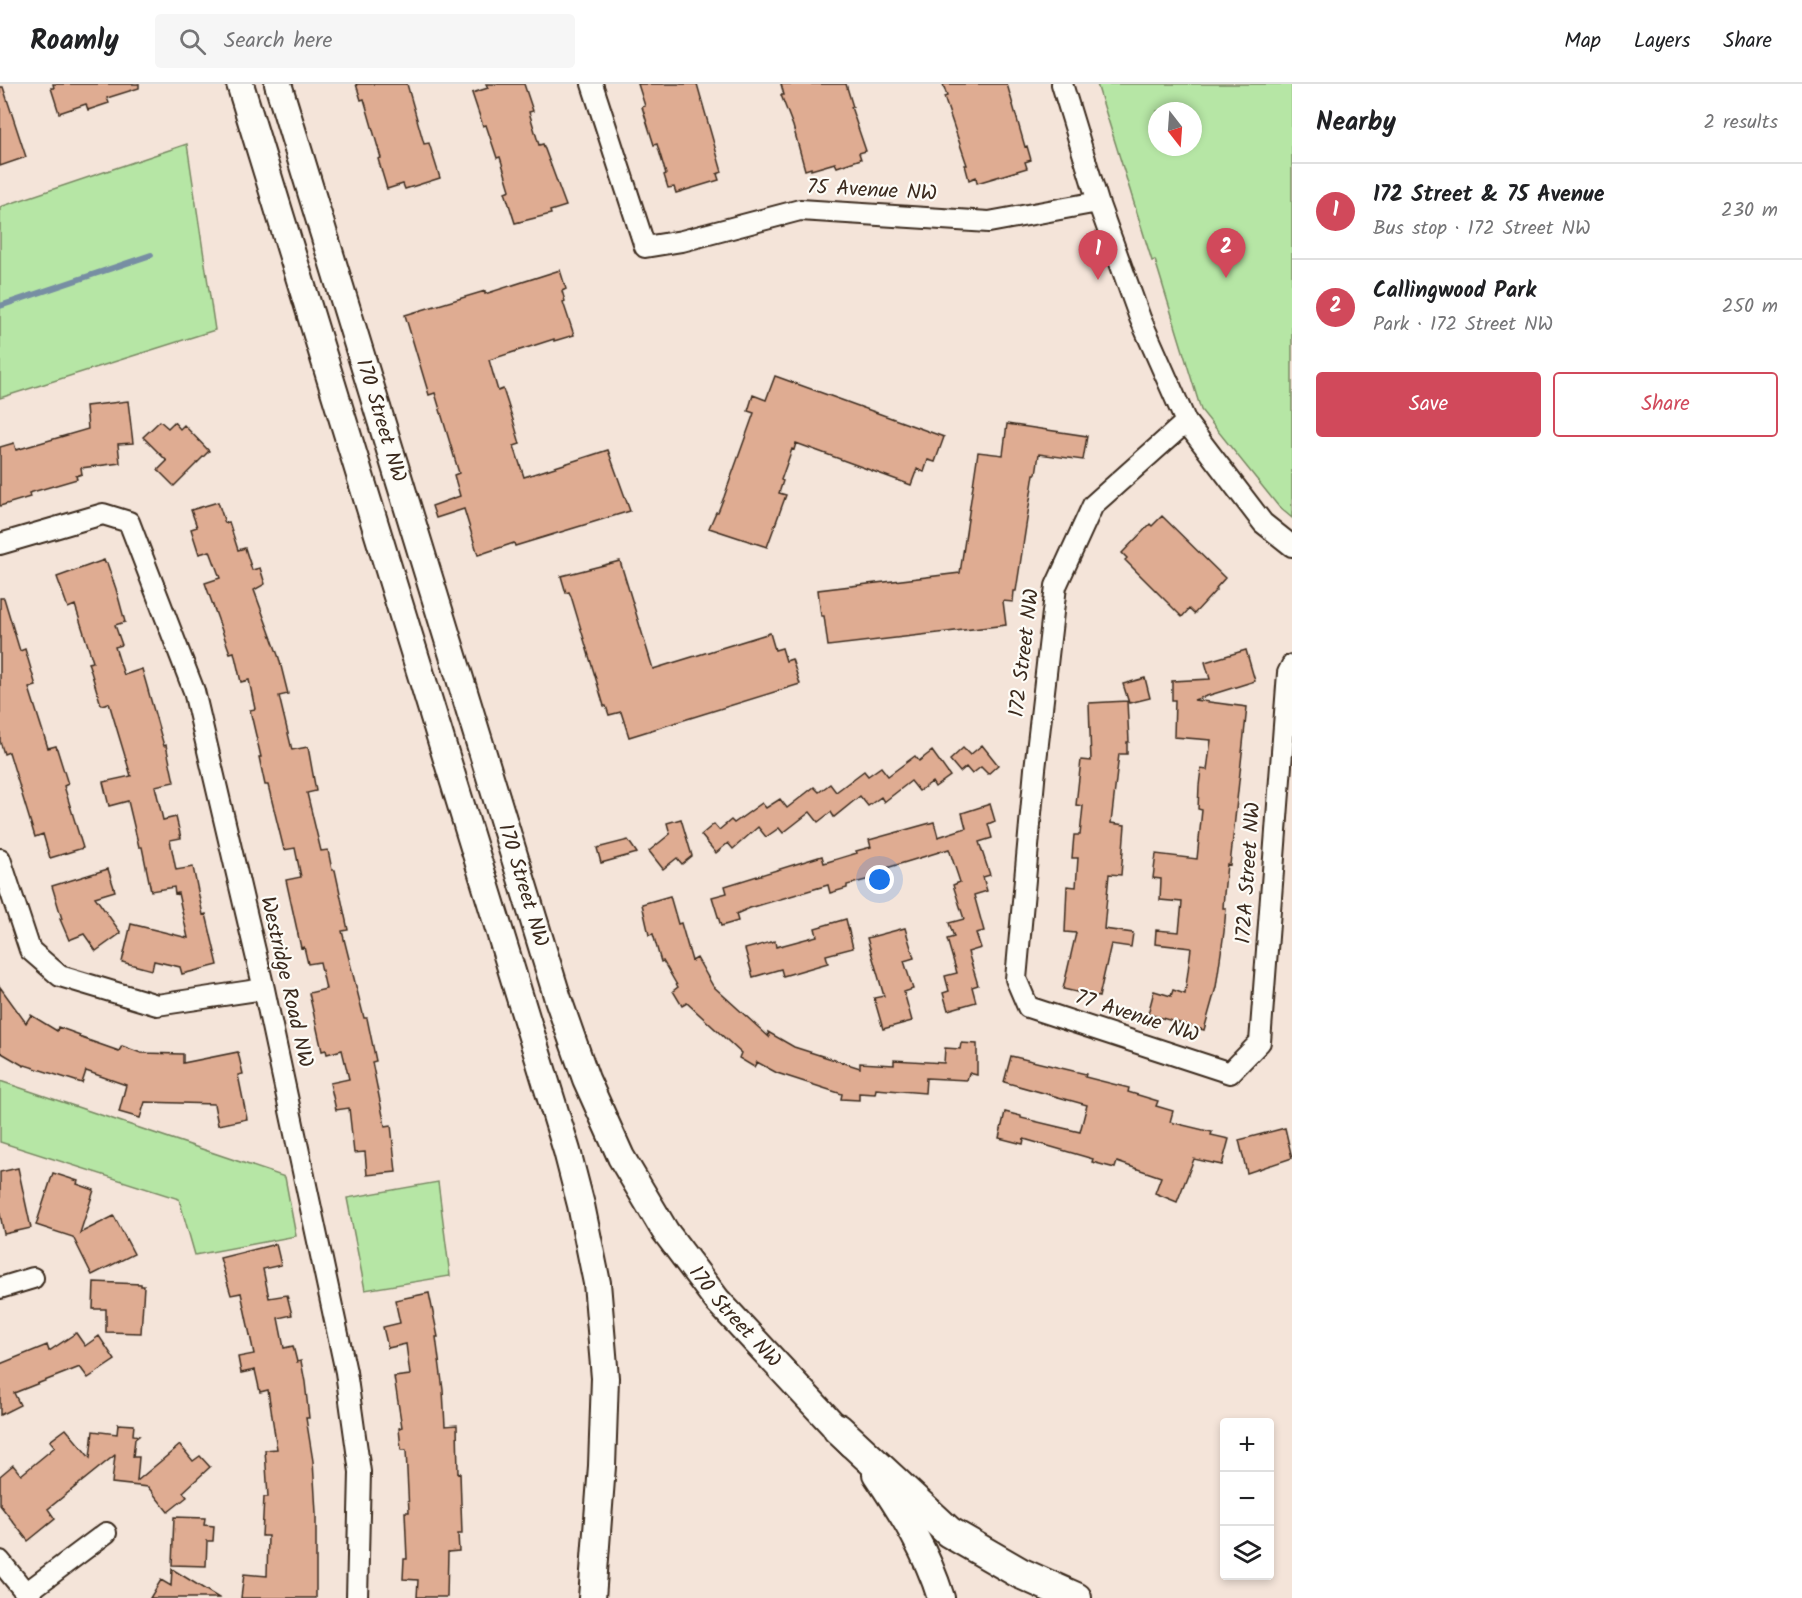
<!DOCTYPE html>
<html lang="en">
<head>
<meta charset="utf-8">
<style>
	:root { --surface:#fff; --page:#f6f6f6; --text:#202124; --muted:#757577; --line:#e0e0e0; --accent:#d1495b }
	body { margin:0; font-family:Kalam,sans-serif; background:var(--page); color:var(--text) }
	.controls { position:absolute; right:18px; bottom:18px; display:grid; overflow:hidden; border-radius:6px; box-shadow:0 3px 9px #0003 }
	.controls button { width:54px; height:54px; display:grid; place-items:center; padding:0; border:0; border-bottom:2px solid var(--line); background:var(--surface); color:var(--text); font:30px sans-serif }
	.compass { position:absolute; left:1148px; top:18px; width:54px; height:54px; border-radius:50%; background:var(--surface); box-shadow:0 3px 9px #0003; rotate:163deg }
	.you { position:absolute; left:880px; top:796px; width:21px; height:21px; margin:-15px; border:4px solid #fff; border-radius:50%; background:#1a73e8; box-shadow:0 0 0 9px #1a73e833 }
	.badge { display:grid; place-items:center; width:39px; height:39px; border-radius:50%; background:var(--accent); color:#fff; font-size:20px; font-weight:700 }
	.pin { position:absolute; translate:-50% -50px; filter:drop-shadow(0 2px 3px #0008) }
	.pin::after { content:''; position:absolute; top:32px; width:21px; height:18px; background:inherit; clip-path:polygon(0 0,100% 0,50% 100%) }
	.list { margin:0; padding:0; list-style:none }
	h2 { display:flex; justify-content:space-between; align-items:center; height:78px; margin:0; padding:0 24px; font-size:26px }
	h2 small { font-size:20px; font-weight:400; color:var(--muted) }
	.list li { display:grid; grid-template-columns:39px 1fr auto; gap:18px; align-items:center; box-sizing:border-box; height:96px; padding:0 24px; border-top:2px solid var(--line) }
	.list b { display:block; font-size:22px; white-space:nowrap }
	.list p { margin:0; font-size:20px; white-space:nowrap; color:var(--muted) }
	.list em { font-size:20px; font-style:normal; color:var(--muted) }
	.actions { display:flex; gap:12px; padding:18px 24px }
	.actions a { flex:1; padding:14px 0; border:2px solid var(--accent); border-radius:6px; text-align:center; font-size:21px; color:var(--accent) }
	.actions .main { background:var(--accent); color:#fff }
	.icon { flex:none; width:33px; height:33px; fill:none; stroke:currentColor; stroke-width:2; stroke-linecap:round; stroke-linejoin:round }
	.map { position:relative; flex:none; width:1292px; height:1514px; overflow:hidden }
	header { display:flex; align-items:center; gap:36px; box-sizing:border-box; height:84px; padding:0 30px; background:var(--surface); border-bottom:2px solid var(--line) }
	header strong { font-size:28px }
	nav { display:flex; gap:33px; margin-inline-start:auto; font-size:21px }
	.search { width:420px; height:54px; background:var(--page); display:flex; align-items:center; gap:15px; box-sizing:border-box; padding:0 21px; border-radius:6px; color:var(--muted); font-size:22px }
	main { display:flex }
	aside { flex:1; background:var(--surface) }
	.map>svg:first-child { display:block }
</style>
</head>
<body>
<header>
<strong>Roamly</strong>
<div class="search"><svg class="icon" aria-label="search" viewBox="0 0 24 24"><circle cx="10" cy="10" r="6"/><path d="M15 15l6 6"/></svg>Search here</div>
<nav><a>Map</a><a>Layers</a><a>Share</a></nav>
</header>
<main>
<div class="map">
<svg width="1292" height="1514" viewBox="0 0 1292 1514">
	<rect width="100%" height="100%" fill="#f4e4d9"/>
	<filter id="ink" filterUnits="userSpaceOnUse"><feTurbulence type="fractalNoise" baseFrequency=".0167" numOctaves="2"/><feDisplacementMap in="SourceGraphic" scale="12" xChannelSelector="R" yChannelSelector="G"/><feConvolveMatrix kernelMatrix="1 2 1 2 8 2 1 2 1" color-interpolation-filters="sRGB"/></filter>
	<g filter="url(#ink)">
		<!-- green -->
		<path fill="#b6e6a5" stroke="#788862" stroke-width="1.5" fill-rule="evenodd" d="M1097 0H1292V434L1279 423 1201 326 1155 176 1152 177ZM1157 27H1193V63H1157Z
			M187 60 215 246 0 314V123Z
			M0 997 285 1093 296 1152 195 1171 179 1115 0 1058Z
			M438 1098 450 1192 365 1206 347 1114Z"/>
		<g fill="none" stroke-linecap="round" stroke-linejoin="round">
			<!-- stream -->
			<path stroke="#778ea3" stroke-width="6" d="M0 222 151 171"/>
		</g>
		<!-- building -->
		<path fill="#dfac92" stroke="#3b2a1e" stroke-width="1.5" d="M53 0H139V4L107 14 109 19 88 26 86 20 59 29 51 4H54Z
			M356 0H407L424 60 429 59 440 94 405 105 403 100 387 105 378 75 381 74 364 15 361 16Z
			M486 0H524L533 27 529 28 539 61 543 60 566 122 550 127 551 130 515 139 505 108 510 106 500 73 497 74 486 41 483 42 472 9 488 4Z
			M638 0H697L722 88 717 90 719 96 676 109 674 103 668 104 664 91 666 90 657 60 654 61 642 23 645 22Z
			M781 0H846L853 23H851L866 67 859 69 861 75 837 83 835 79 811 86V84L805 86 793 42 781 11H784Z
			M943 0H1007L1025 63 1027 62 1031 76 1025 78 1027 84 977 99 976 93 969 96 965 81H967L944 13 947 12Z
			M0 3H3L26 73 0 82Z
			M560 186 566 205 562 207 565 217 563 218 574 251 554 257V255L489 276 498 307 503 305 514 339 520 360 514 362 524 393 608 366 630 427 515 462 514 459 478 471 464 425 436 434 432 422 460 412 454 391 459 389 435 309 429 311 405 231 485 207V210Z
			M775 292 944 353 935 378 928 376 924 388 917 385 911 401 796 359 794 366 792 365 781 396 783 397 779 409 786 411 767 463 709 444 716 428H718L724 413 754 329 748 327 753 311 766 316Z
			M128 317 133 359 118 360 120 379 81 384 82 390 76 392 77 395 29 409 30 413 0 422V363L14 359 16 366 88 345 86 322Z
			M160 337 168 344 174 338 180 345 184 341 209 367 174 402 158 386 167 377 143 353Z
			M1007 340 1087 352 1083 376 1039 370 1036 390H1034L1016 507H1014L1013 518 1003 517 1006 541 828 562 824 532H821L818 506 960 489 978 368 1003 371Z
			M218 418 225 439 229 438 238 466 245 464 252 486 260 484 265 500 254 506 279 574 288 610 279 612 292 666 308 663 316 707 307 709 321 767 328 766 332 786H335L348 846 342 847 364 934H367L376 977 372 978 385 1042 391 1041 396 1088 367 1091 365 1068 354 1069 349 1024 336 1026 330 999 349 995 342 966 327 970 326 966 322 967 309 909 326 905 320 878 308 880 304 863 301 864 286 796 301 793 295 764 284 766 268 701H265L259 673H261L250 626 255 625 249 596 241 598 234 568 230 569 205 499 220 494 210 467 199 470 191 445 197 443 191 426Z
			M1162 432 1225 494 1216 504 1217 505 1194 530 1189 525 1182 533 1125 476 1127 474 1122 469 1150 440 1152 442Z
			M104 476 105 479H107L116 505 125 538 115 541 122 561 115 563 124 591 142 585 164 662 166 661 174 698 155 702 163 736 176 733 181 754 170 756 176 786 193 783 203 831 206 830 218 881 182 890 180 883 154 877 152 886 122 878 131 840 188 854 178 809 175 810 174 803 151 807 142 763H139L128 717 109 722 103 698 131 692 109 619 101 621 89 581 88 579 93 578 75 521 68 524 57 493Z
			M620 477 653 585 770 549 775 566 782 564 786 577 792 575 800 600 629 653 621 628 609 631 606 622H604L571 512 569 508 566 509 561 492Z
			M0 514H4L20 567 25 565 36 602 29 604 48 664 56 662 68 700 64 702 83 764 50 774 43 750 35 753 9 668 4 670 0 657Z
			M1246 566 1255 597 1194 616 1247 623 1230 781 1227 780 1224 810 1223 824H1226L1224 848 1216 903 1204 946 1148 930 1154 907 1171 912 1173 906 1185 910 1191 864 1155 860 1156 846 1179 848 1182 818 1160 816 1161 795 1153 794 1156 770 1197 775 1202 726 1198 725 1199 702 1201 685 1207 686 1211 656 1174 653 1175 616H1172V597L1210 595 1205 578Z
			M1145 594 1150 614 1129 619 1123 600Z
			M1127 617 1129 658H1127V670H1119L1111 739 1125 741 1121 791 1109 790 1104 845 1133 849 1131 863 1111 860 1099 913 1063 905 1076 849 1065 848 1067 802 1076 803 1078 774H1072L1074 751H1080L1083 722 1076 721 1081 676 1091 677 1089 619Z
			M982 661 998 681 988 690 981 683 972 690 966 683 960 688 950 676 963 664 970 671Z
			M932 667 950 692 935 703 932 698 919 707 911 697 884 718 881 713 868 722 860 712 834 733 831 728 818 738 810 728 783 749 779 744 766 753 758 743 733 765 728 759 716 769 701 751 714 740 719 746 731 736 734 739 762 719 766 724 780 715 787 724 814 703 819 708 830 700 836 708 864 687 868 692 881 683 888 692 915 672 919 677Z
			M990 720 995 737 988 740 992 754 979 758 990 791 983 793 987 807 974 811 984 847 976 849 981 864 968 868 978 901 972 903 976 918 948 926 943 909 949 907 945 892 957 889 947 855 954 853 949 839 964 835 953 801 960 798 949 765 880 786 881 792 847 801V804L830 809 828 801 750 824 736 830 738 837 721 842 712 813 727 809 725 802 822 772 824 779 857 769 856 767 871 763 869 756 934 738 938 753 966 744 962 729Z
			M681 735 692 772 682 780 677 774 663 785 649 767 670 750 667 739Z
			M628 756 637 769 601 779 597 764Z
			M108 785 115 807 95 813 121 849 96 867 84 850 69 856 60 835H62L52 802Z
			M670 812 678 840 681 839 692 877 697 874 713 902 769 953 768 948 794 963 860 984V979L894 981V976L944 979 945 964 960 965 961 959 977 960V991L969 989 967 996 926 994 925 1009 876 1005 875 1010 859 1009V1016L841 1015 842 1010 777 989 757 978 754 983 739 974 741 969 687 919 682 922 673 907 678 903 663 877 661 878 653 850 649 851 642 820Z
			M846 835 853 864 826 871 828 879 783 892 781 885 753 893 745 865 775 857 776 863 817 852 815 844Z
			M905 844 914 874 904 877 913 905 904 908 912 937 883 945 874 914 884 912 867 854Z
			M0 903 26 939 31 931 57 947 58 943 80 951 79 953 119 967 122 962 141 969 183 970V979L238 968 243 990 238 991 247 1035 218 1041 214 1020 145 1018 140 1034 119 1028 126 1001 86 987 82 999 25 981 24 982 0 968Z
			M1011 972 1086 990 1085 993 1129 1004 1128 1008 1158 1017 1156 1022 1173 1027 1170 1038 1212 1048 1211 1051 1229 1055 1222 1081 1194 1075 1177 1118 1155 1109 1161 1093 1117 1078 1115 1084 1092 1078 1093 1075 1024 1055 1023 1060 999 1054 1005 1028 1021 1032V1034L1080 1048 1087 1021 1004 998Z
			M1285 1044 1292 1074 1247 1089 1239 1056Z
			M18 1084 31 1144 4 1150 0 1130V1088Z
			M53 1089 78 1097 77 1100 94 1106 80 1149 114 1132 134 1170 92 1191 73 1153 36 1141Z
			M276 1160 281 1181 263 1185 269 1214 287 1211 292 1231 278 1234 284 1264 293 1262 297 1278 301 1277 305 1298 309 1334H306L313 1377 316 1429V1514H241L244 1490 267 1492 268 1452H262L264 1413H268L265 1366 277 1365 268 1306 260 1308 255 1286 241 1289 238 1273 254 1270 241 1209 231 1211 220 1174Z
			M94 1198 141 1200V1202H144L141 1249 106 1248V1225H93Z
			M429 1209 438 1253H436L443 1306 445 1342 457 1341 458 1390 460 1389 462 1450H458L459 1467 448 1468 447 1513H417L418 1496 403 1495 404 1475H407L405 1428H409L406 1366H401L399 1344 402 1343 394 1293 410 1291 406 1260 388 1264 383 1243 400 1239 395 1216Z
			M76 1249 85 1262 99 1252 115 1276 88 1294 80 1283 14 1309 20 1321 0 1331V1280L47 1261 49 1267Z
			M118 1340 134 1341 133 1351 139 1352 135 1355 133 1373H139L137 1397 180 1361 193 1377 200 1372 210 1383 183 1408 187 1413 168 1428 148 1403 112 1399 115 1371 48 1425 55 1435 28 1457 0 1421V1392L13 1381 21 1391 55 1363 50 1357 66 1345 90 1374 93 1347 117 1350Z
			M174 1433 205 1434 204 1441 214 1442 213 1457H207L206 1482 172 1481Z
			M172 1485 219 1514H150L161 1496 171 1502Z"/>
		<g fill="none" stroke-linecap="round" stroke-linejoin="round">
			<defs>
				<path id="minor" d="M592 0 645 163 682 157 800 126 989 138 1098 118
					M1062 0 1098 118 1140 234 1186 338 1263 439 1292 462
					M1186 338 1093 421 1056 502 1035 685 1016 895 1028 923 1230 989 1260 958 1288 589 1292 581
					M0 460 103 430 129 438 194 607 264 905 346 1288 360 1388 357 1514
					M0 775 30 866 60 892 157 921 264 905
					M0 1204 33 1194
					M0 1477 26 1509 32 1514
					M26 1509 106 1449"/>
				<g id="major">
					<path d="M240 0 567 1067 581 1121 597 1199 605 1294 602 1382 592 1514"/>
					<path id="s1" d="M278 0 558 915 586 995 621 1073 665 1147 717 1216 851 1360"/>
					<path d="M876 1390C903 1430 927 1468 941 1514"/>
				</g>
				<path id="highway" d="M838 1345 949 1448 1020 1489 1076 1514"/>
			</defs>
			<!-- minor casing -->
			<use href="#minor" stroke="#3b2a1e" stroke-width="24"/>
			<!-- major casing -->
			<use href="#major" stroke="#3b2a1e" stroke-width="30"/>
			<!-- highway casing -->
			<use href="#highway" stroke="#3b2a1e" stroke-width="34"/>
			<!-- minor -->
			<use href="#minor" stroke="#fdfcf7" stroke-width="20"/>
			<!-- major -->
			<use href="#major" stroke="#fdfcf7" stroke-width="26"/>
			<!-- highway -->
			<use href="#highway" stroke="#fdfcf7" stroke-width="30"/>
		</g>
	</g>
	<g text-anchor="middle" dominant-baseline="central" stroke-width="4.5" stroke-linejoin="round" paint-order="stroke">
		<!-- street labels -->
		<g font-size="21" fill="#3b2a1e" stroke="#fdfcf7">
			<text transform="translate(872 107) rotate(3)">75 Avenue NW</text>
			<text stroke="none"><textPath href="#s1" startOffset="352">170 Street NW</textPath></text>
			<text transform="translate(1025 569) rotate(-83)">172 Street NW</text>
			<text transform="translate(1249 789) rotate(-86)">172A Street NW</text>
			<text stroke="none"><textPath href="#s1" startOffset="838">170 Street NW</textPath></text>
			<text transform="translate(286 898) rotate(77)">Westridge Road NW</text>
			<text transform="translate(1137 933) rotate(18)">77 Avenue NW</text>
			<text stroke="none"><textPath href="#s1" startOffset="1324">170 Street NW</textPath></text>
		</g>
	</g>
</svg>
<div class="controls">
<button>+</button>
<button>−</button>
<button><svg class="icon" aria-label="layers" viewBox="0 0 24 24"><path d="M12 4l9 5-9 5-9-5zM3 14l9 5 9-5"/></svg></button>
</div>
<svg class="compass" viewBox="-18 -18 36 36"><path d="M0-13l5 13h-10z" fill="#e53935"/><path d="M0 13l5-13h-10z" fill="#757577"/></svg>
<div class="you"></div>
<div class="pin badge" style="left:1098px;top:196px">1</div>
<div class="pin badge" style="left:1226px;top:194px">2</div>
</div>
<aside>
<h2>Nearby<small>2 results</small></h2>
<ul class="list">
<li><span class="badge">1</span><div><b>172 Street &amp; 75 Avenue</b><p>Bus stop · 172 Street NW</p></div><em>230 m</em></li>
<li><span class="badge">2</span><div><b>Callingwood Park</b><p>Park · 172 Street NW</p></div><em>250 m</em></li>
</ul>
<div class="actions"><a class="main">Save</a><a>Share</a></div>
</aside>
</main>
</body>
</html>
